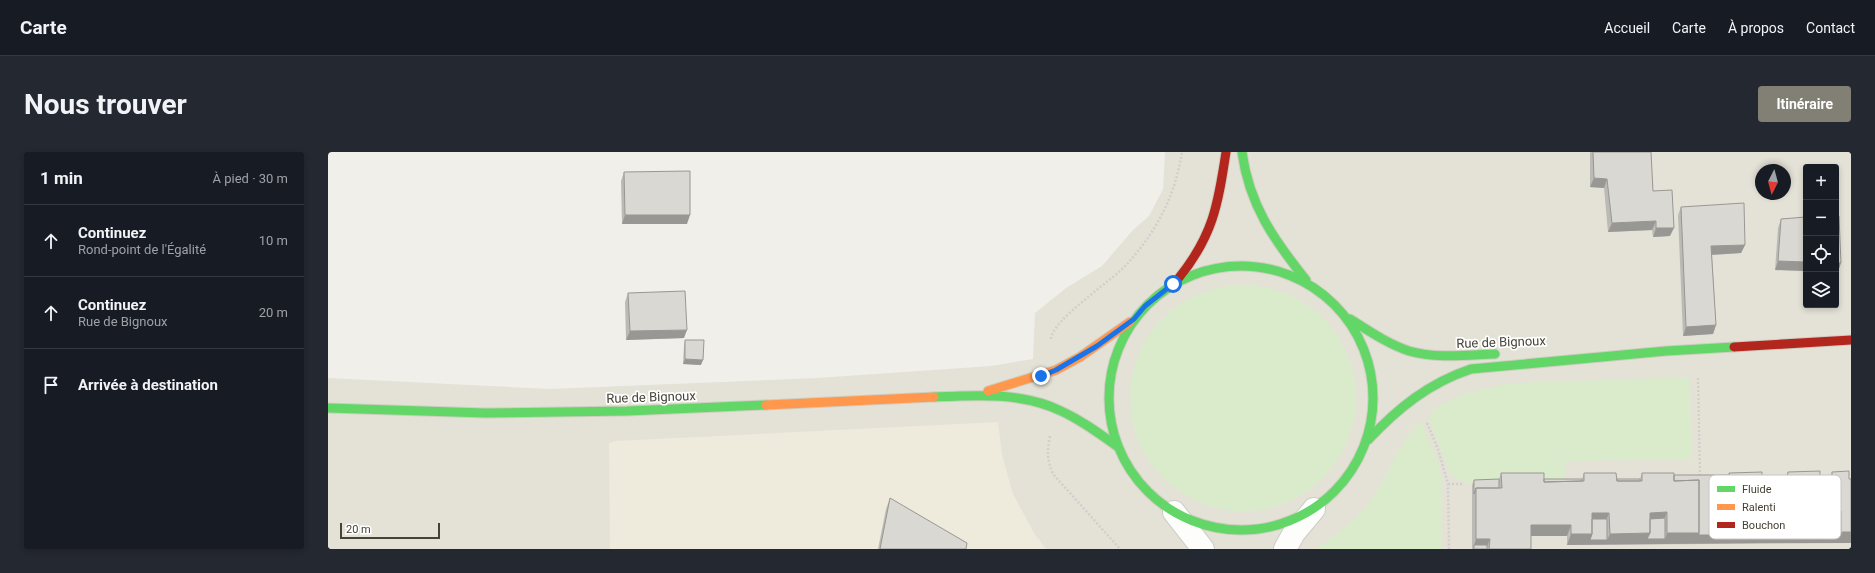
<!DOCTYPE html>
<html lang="fr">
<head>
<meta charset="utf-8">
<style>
	:root { --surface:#171b24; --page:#242831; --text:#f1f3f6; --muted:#9ea1a6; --line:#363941; --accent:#827f75 }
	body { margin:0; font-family:Roboto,sans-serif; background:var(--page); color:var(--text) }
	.controls { position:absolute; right:12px; top:12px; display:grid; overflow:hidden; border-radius:4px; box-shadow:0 2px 6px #0003 }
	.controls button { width:36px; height:36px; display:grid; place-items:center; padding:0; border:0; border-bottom:1px solid var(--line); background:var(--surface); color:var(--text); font:20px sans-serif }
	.compass { position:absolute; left:1427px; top:12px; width:36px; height:36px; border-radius:50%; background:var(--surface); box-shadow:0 2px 6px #0003; rotate:186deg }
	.scale { position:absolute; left:12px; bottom:10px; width:100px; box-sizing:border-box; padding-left:4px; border:2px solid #464236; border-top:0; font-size:11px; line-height:14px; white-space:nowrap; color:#464236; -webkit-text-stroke:3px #fff; paint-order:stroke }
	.stop { position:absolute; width:12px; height:12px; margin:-9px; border:3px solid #1a73e8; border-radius:50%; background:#fff }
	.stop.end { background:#1a73e8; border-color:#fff; box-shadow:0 1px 4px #0008 }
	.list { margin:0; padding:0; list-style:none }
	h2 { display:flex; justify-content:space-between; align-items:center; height:52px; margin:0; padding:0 16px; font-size:17px }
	h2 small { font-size:13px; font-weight:400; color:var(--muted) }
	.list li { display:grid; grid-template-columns:26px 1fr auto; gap:12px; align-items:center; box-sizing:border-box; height:72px; padding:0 16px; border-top:1px solid var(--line) }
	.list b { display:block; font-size:15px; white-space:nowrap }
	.list p { margin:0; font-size:13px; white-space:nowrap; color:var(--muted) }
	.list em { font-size:13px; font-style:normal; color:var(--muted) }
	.icon { flex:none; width:22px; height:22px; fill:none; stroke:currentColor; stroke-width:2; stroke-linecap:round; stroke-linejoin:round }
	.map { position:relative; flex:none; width:1523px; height:397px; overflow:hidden; border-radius:4px }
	header { display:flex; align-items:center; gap:24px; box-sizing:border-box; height:56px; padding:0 20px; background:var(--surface); border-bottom:1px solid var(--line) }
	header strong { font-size:19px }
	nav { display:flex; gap:22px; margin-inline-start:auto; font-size:14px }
	.intro { display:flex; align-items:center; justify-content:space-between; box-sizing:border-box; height:96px; padding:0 24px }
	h1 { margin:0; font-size:28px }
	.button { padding:10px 18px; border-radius:4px; background:var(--accent); color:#fff; font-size:14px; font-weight:700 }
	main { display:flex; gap:24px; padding:0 24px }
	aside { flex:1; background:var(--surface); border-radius:4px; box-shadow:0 2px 6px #0003 }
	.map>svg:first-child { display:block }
</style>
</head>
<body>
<header>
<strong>Carte</strong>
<nav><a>Accueil</a><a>Carte</a><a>À propos</a><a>Contact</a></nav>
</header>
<div class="intro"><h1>Nous trouver</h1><a class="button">Itinéraire</a></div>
<main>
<aside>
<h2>1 min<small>À pied · 30 m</small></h2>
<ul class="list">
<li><svg class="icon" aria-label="ahead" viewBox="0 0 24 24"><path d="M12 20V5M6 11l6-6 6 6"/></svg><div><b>Continuez</b><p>Rond-point de l'Égalité</p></div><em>10 m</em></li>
<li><svg class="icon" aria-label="ahead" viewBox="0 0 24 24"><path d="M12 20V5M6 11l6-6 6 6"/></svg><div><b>Continuez</b><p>Rue de Bignoux</p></div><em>20 m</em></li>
<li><svg class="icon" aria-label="arrive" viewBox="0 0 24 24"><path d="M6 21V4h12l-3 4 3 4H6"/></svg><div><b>Arrivée à destination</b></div></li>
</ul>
</aside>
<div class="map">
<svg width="1523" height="397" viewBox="0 0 1523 397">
	<rect width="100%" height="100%" fill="#f0efea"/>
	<!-- residential -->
	<path fill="#e4e2d7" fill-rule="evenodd" d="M837 0H1523V397H0V226L222 237 489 226 663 214 705 207 707 161 738 136 774 114 805 78 821 64 835 37ZM1478 15H1508V153H1478ZM1433 18H1457V42H1433Z"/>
	<!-- education -->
	<path fill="#eeebdc" d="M670 270 674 303 685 342 706 381 718 397H282L281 291 288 289Z"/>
	<!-- green -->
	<path fill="#d9ebca" d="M802 246a113 113 0 1 1 226 0a113 113 0 1 1-226 0Z
		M1361 225 1364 307 1236 309 1238 332 1144 333 1126 325 1122 321 1102 270 1101 266C1111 243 1167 234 1189 231Z
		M1093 269 1108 305 1113 322 1114 397H989C1007 382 1028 369 1042 350 1061 324 1069 292 1093 269Z"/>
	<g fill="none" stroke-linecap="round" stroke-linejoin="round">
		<defs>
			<path id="street" d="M846 360 875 397
				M957 397 966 381 986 357"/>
			<path id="fast" d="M914 0C921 53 946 88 978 128
				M781 246a132 132 0 1 1 264 0a132 132 0 1 1-264 0Z
				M1022 167C1041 179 1060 192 1081 199 1109 207 1139 203 1167 202
				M606 245C648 243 694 240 733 259 753 268 772 282 790 295
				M0 256 157 261 299 259 438 253
				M1040 288C1070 256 1101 231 1143 217L1338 199 1406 195"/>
			<path id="slow" d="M660 239 728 218 752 205 802 170
				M438 253 606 245"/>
			<path id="jam" d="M850 127C885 84 890 53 898 0
				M1406 195 1523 188"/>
		</defs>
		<!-- street casing -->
		<use href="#street" stroke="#cecdc7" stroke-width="24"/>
		<!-- fast casing -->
		<use href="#fast" stroke="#d0cec1" stroke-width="11"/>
		<!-- slow casing -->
		<use href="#slow" stroke="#d0cec1" stroke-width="11"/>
		<!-- jam casing -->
		<use href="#jam" stroke="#d0cec1" stroke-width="11"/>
		<!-- path -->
		<path stroke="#d1cfcb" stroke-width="2.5" stroke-dasharray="2 2" stroke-linecap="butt" d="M723 187C725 166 785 129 800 111 830 77 847 44 854 0
			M1370 226 1372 323
			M1099 271 1110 297 1120 332 1121 397
			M722 284C719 299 719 308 725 322L792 397
			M1120 332H1136"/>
		<!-- street -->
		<use href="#street" stroke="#fdfdfc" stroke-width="22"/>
		<!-- fast -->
		<use href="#fast" stroke="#63d668" stroke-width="9"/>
		<!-- slow -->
		<use href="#slow" stroke="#ff974d" stroke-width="9"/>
		<!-- jam -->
		<use href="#jam" stroke="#b3261e" stroke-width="9"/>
	</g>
	<!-- wall -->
	<path fill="#bbbab5" d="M1262 0H1323L1325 39 1342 84 1325 85 1324 78 1280 80 1276 36 1262 35Z
		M296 20 359 72H294L293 29Z
		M1353 55 1417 93 1413 101 1384 103 1388 173 1385 182 1355 184 1350 63Z
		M1478 65V119L1447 118 1450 76 1453 67Z
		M300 141 356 186 298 188 297 150Z
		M357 188 373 213 355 212 356 193Z
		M1460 320 1492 326H1502L1504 320 1521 325 1523 391 1239 393V384H1203V397H1144V333L1146 328 1171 327 1173 321 1216 327H1254L1256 321 1289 327H1312L1314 321 1346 323H1400L1401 321 1434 326H1457Z
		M562 346 638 397H550L558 357Z"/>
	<!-- shaded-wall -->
	<path fill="#999793" d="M1266 26 1279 27 1276 36 1262 35Z
		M297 63H362L359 72H294Z
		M1328 69 1324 78 1280 80 1284 71Z
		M1328 76H1346L1342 84 1325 85Z
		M1417 93 1413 101 1380 103 1383 94Z
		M1450 109 1478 110V119L1447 118Z
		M1508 111H1513L1510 120H1508Z
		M1388 173 1385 182 1355 184 1358 175Z
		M359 178 356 186 298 188 302 179Z
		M357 207 375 208 373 213 355 212Z
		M1495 359H1513L1509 370 1493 371Z
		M1339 360 1335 372H1319L1322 361Z
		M1388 360H1398L1393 371 1384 372Z
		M1438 360H1455L1451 371H1435Z
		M1264 361H1281L1277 372H1261Z
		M1203 373H1243L1239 384H1199Z
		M1398 380H1438L1434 391 1239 393 1243 382H1264L1279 388 1282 382 1322 381 1337 387 1339 381H1371L1397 383Z
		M1455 380H1496L1511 386 1513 380H1523V391H1434L1436 386H1453Z
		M1148 387H1162L1158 397 1146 393Z"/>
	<!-- building -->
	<path fill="#dad8d2" stroke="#999793" d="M1265 0H1323L1325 39 1344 38 1346 76H1328V69L1284 71 1279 27 1266 26Z
		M362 19V63H297L296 20Z
		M1416 51 1417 93 1383 94 1388 173 1358 175 1353 55Z
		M1508 64H1511L1513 111H1508Z
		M1478 65V110L1450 109 1453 67Z
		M357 139 359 178 302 179 300 141Z
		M357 188H376L375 208 357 207Z
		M1492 319V327H1504V320L1521 319V327H1523V380H1513V359H1495L1496 380H1455V360H1438V380H1398V360H1388V328H1402L1401 321 1434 320V328H1459L1460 320Z
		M1173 321H1216V330L1256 329V321H1288L1289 329H1314V321H1346V329L1371 328V381H1339V360L1322 361V381L1282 382 1281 361H1264V382H1243V373H1203V397H1161L1162 387H1148V336H1174Z
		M1346 323H1400L1401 328H1388L1387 330V363L1397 362V383H1371V328L1346 329Z
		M1171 327V336H1148L1146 342V328Z
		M1216 327H1254V329L1216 330Z
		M1289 327H1312V329H1289Z
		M562 346 639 391 638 397H552Z
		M1337 366V387H1319L1322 381V367Z
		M1264 367H1279V388H1262L1264 382Z
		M1146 393H1159V397H1146Z"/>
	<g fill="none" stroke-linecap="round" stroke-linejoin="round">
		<!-- route -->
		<path stroke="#1a73e8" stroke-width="5" d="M713 224 728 218 769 194 806 167 817 154 845 132"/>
	</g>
	<g text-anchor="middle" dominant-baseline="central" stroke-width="3.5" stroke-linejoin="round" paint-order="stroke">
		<!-- street labels -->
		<g font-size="13" fill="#464236" stroke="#fff">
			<text transform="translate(1173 190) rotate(-2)">Rue de Bignoux</text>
			<text transform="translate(323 245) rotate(-2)">Rue de Bignoux</text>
		</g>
	</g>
	<!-- legend -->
	<rect x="1381" y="323" width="132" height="64" rx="6" fill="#fff" stroke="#c8c6c3" stroke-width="1"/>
	<rect x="1389" y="334" width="18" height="6" fill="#63d668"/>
	<rect x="1389" y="352" width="18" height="6" fill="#ff974d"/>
	<rect x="1389" y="370" width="18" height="6" fill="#b3261e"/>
	<g font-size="11" fill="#464236">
		<text x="1414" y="341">Fluide</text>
		<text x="1414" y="359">Ralenti</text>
		<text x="1414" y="377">Bouchon</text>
	</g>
</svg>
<div class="controls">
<button>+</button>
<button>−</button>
<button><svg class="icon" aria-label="locate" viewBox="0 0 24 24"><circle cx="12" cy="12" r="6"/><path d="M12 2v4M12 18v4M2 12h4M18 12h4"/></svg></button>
<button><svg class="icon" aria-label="layers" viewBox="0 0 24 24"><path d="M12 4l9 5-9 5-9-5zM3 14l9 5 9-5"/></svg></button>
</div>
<svg class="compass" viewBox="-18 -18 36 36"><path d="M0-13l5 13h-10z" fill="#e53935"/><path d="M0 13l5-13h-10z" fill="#9ea1a6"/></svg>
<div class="scale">20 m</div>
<div class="stop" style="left:845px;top:132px"></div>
<div class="stop end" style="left:713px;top:224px"></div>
</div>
</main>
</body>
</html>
